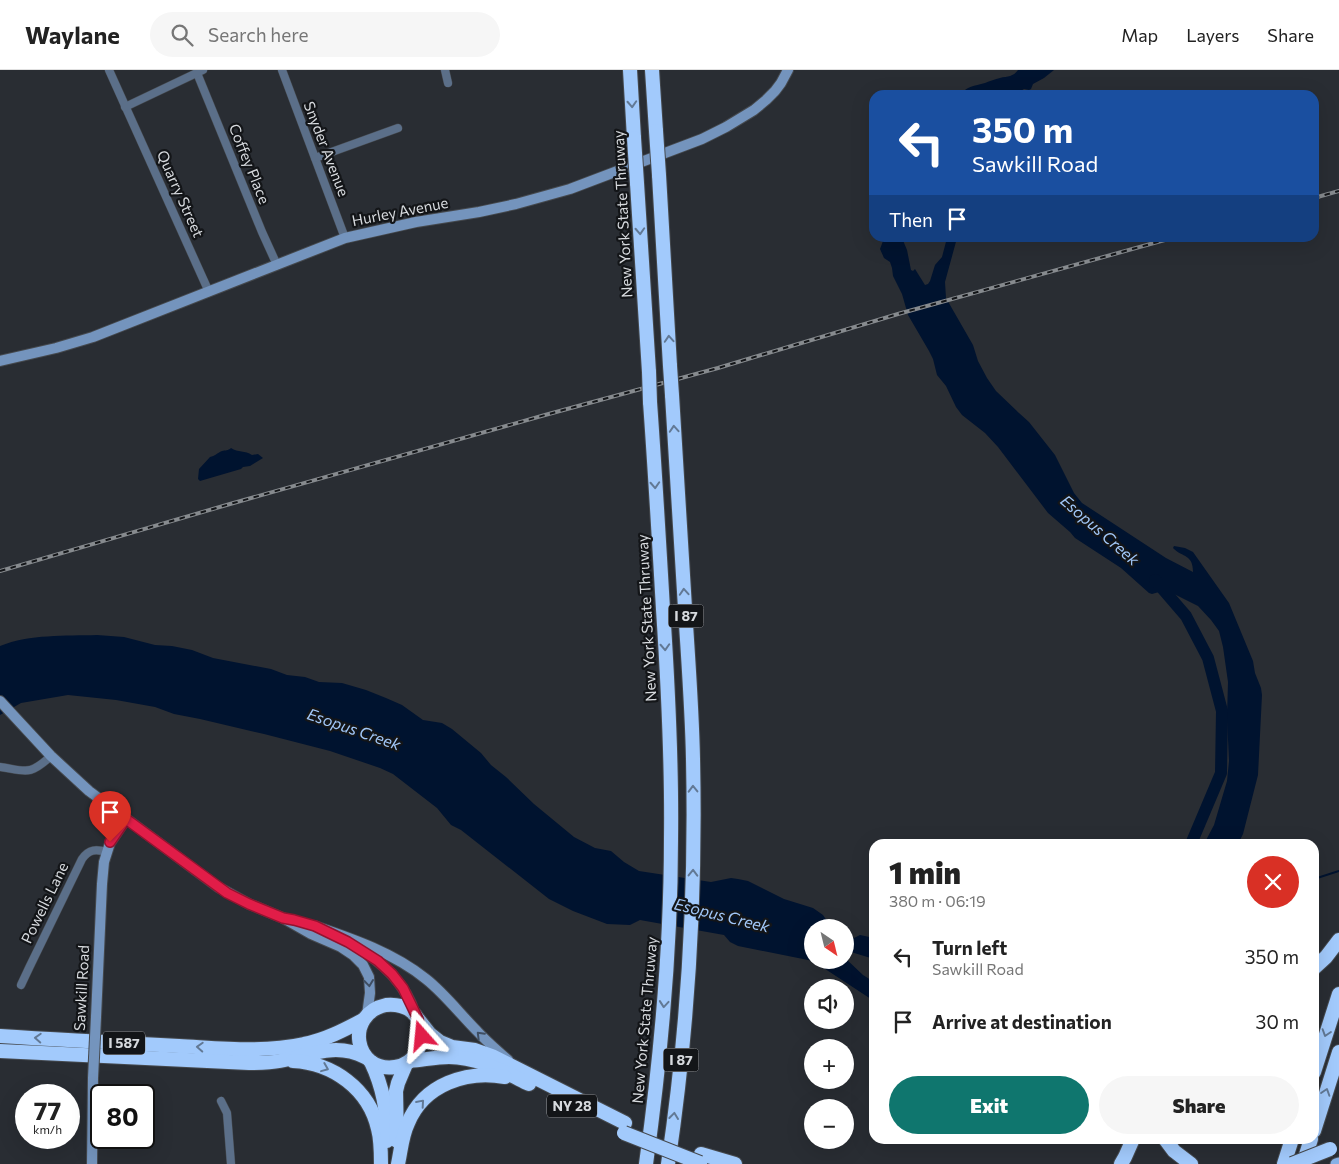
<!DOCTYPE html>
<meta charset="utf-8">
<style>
:root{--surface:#fff;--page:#f6f6f6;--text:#222;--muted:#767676;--line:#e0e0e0;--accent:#0f766e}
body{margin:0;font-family:Commissioner,sans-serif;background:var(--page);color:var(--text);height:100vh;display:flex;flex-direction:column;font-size:19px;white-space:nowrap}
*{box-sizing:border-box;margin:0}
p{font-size:16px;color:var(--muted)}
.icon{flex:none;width:28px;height:28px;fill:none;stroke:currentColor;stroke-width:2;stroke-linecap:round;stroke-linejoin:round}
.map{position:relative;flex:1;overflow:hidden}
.details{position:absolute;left:869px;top:769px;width:450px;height:305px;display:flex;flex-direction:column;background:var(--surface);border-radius:15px;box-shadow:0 5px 20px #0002}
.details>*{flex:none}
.hud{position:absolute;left:869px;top:20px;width:450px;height:152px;border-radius:15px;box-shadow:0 5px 20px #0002;background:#1a4fa0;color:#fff;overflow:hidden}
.needle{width:32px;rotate:145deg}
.buttons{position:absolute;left:804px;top:849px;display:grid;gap:10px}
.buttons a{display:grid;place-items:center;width:50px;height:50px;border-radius:50%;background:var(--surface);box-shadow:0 5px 20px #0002;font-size:25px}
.speed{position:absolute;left:15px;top:1014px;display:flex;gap:10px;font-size:25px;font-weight:700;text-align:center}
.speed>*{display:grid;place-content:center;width:65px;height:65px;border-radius:50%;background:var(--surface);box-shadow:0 5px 20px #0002;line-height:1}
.speed small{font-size:12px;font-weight:400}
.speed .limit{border:2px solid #111;border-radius:8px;background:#fff;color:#111}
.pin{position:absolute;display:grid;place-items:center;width:42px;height:42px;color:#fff;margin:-51px -21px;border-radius:50% 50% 50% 0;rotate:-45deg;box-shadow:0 0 5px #0007}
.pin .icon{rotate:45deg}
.me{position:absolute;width:55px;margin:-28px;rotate:342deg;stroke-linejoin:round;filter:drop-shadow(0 0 4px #0008)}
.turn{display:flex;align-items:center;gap:18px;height:105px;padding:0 20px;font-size:22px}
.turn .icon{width:65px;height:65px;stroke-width:2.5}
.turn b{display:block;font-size:35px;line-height:42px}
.then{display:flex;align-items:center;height:48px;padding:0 20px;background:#0003;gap:10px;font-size:19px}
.round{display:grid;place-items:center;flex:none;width:52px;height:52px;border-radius:26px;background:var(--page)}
.head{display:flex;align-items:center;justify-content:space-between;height:85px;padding:0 20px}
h1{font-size:30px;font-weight:800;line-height:38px}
.action{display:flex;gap:10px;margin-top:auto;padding:10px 20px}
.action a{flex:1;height:58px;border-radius:30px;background:var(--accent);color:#fff;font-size:20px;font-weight:800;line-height:58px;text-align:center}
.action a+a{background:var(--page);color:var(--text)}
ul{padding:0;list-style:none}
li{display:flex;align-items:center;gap:15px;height:65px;padding:0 20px}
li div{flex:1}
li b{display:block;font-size:19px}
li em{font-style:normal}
header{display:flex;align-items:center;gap:30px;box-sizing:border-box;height:70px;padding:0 25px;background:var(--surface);border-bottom:1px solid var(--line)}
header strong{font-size:24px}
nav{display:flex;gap:28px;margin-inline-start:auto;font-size:18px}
.search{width:350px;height:45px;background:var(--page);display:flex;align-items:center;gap:12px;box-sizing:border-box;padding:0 18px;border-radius:28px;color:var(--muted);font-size:19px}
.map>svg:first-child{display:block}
.water{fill:#00132f}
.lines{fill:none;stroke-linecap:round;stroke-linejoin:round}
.stream{stroke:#00132f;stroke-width:2}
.river{stroke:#00132f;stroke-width:12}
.street-casing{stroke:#45494e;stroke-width:9}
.secondary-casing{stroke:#45494e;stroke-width:12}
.primary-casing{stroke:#45494e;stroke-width:13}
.highway-casing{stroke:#45494e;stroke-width:16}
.street{stroke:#5b6f89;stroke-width:8}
.secondary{stroke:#7494bd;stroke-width:10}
.primary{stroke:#87b0e5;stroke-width:11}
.highway{stroke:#a2cafc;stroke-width:14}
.rail-casing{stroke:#868a8e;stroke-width:4}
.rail{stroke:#131518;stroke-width:2;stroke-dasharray:5.5;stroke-linecap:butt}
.secondary-bridge-casing{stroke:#45494e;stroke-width:12;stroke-linecap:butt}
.highway-bridge-casing{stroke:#45494e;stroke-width:16;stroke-linecap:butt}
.secondary-bridge{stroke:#7494bd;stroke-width:10}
.highway-bridge{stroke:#a2cafc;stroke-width:14}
.oneway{stroke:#627995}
.oneway2{stroke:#3f4e62}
.route-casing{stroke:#92132f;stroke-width:12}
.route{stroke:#e11d48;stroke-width:9}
.labels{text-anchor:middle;stroke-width:4.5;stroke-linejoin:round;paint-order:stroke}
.shield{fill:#131518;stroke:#9c9fa3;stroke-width:1}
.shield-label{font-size:14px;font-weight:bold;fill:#d7dade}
.street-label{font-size:15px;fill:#d7dade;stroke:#131518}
.water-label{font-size:16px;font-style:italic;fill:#a1c7f8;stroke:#131518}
</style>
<header>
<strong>Waylane</strong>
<div class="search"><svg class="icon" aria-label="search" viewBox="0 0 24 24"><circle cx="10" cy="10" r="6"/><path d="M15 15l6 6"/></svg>Search here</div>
<nav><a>Map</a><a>Layers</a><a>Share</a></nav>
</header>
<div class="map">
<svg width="1339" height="1094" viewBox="0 0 1339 1094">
<rect width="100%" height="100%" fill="#292d33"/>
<g class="water">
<path d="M 1018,0 L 1054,0 L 1044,8 L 1033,14 L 1031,19 L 1029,20 L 1024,19 L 1014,25 L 960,25 C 967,16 974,16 985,13 C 990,11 995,9 1000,8 C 1008,6 1013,7 1018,0 Z"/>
<path d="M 883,168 L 902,168 L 907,180 L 911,200 L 913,201 L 915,199 L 925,215 L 928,214 L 930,211 L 935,195 L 942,187 L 947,168 L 957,168 L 945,212 L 946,228 L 973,275 L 978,291 L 987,308 L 996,321 L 1019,343 L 1029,352 L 1055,385 L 1074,423 L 1082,433 L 1166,488 L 1193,502 C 1193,484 1183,488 1173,478 L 1174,476 L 1185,478 L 1193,482 L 1229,533 L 1253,591 L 1255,603 L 1261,618 L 1262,625 L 1258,705 L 1243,764 L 1238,774 L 1204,774 L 1214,755 L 1227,711 L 1229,691 L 1227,647 L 1228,612 L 1223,577 L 1219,561 L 1211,550 L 1198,536 L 1174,524 L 1159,522 L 1152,524 L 1149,523 L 1121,498 L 1075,468 L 1070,462 L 1048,443 L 998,377 L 985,363 L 962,345 L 956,337 L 946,316 L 937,305 L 933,289 L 929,281 L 908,245 L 902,224 L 893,206 L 892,198 L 890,192 L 884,188 L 880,179 L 883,171 Z"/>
<path d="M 231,378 C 238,383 245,380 252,385 L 258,384 L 263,388 L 250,396 L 243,397 L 241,399 L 200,411 L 198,409 L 199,399 L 210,387 C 215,386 217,383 222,381 C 225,380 228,381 231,378 Z"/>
<path d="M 97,565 L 124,567 L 155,575 L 172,576 L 192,580 L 213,588 L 271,599 L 287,605 L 305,607 L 319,612 L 342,613 L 366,620 L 386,628 L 402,635 L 423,650 L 442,653 L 452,659 L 481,683 L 491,695 L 506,707 L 534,734 L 574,767 L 595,778 L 611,781 L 624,792 L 639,801 L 711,812 L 731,808 L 738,809 L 748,811 L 784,829 L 813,838 L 823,845 L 827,851 L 835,857 L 812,858 L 812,890 L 845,890 L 845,888 L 863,905 L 874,912 L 874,931 L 813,891 L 738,876 L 730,872 L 724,865 L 640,850 L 630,855 L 607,854 L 573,841 L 549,829 L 461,760 L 451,755 L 437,738 L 393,704 L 380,698 L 330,681 L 264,664 L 200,649 L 174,644 L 155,637 L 116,630 L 68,625 L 21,633 L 0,645 L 0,576 C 30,564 65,566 97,565 Z"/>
<polygon points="845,865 854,868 860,865 874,868 874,889 851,882 845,882"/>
</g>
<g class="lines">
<polyline class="stream" points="1314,809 1339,801"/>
<polyline class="river" points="1155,510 1186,546 1208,588 1222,641 1221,703 1191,774"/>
<g class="street-casing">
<g id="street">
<polyline points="109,0 209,222"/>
<polyline points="282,0 345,168"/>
<polyline points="445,0 448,13"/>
<polyline points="197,3 262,162 277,195"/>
<polyline points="125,37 203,0"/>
<polyline points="315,88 398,58"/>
<path d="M 0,697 C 27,701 29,706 51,686"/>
<path d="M 21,915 L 29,898 L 82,789 C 89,779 96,779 107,782"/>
<polyline points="221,1031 227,1043 231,1094"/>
</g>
</g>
<g class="secondary-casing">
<g id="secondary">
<polyline points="0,291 56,278 93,267 345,168 416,152 479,142 516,134 570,119 665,83 702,69 726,57 754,40 766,30 775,21 781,13 788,0"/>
<polyline points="0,631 51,686 89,721 218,817 249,834 283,848 311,864 341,877 353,885 363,895 369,907 370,923 367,945"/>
<path d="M 315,856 C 353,869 394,883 426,909 C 445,924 460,944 477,961 C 487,972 498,981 508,990"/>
<path d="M 353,875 C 382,891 405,912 415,944"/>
<polyline points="96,947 102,814 104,792 110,773 126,749"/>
<polyline points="92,1094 93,1008"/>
</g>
</g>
<g class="primary-casing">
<polyline id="primary" points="1336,1094 1339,1093"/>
</g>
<g class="highway-casing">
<g id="highway">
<polyline points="630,0 634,68"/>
<polyline points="652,0 656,61"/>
<polyline points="659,105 670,296"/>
<polyline points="637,113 649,302"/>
<polyline points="1314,898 1326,887 1339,870"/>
<path d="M 386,935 C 395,934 408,936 414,944 C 417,946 418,951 419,954 C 425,973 416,994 395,997 C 354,1003 344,944 386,935 Z"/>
<polyline points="418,949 430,964 440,972 452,977 475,980 492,986 625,1053"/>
<path d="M 0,966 C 60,970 119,973 179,976 C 219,978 263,983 304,974 C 325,970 344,960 363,950"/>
<path d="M 0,981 L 249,993 C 259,993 270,993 280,991 C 310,985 336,972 365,987"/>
<path d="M 293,991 C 333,993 369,1019 378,1059 C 381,1070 381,1082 381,1094"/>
<path d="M 410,991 C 423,990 436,987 449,987 C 478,987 504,1002 529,1014"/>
<path d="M 371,992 C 383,1017 388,1042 387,1071"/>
<polyline points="1314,1002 1339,924"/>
<polyline points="1314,1061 1339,982"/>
<polyline points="1165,1069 1174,1081 1191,1094"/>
<polyline points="397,1071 396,1021 398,1013 406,994"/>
<polyline points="701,1084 735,1094"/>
<path d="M 398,1094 C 401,1080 402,1065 408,1053 C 424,1014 467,1000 505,1007"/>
<path d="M 646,1094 C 661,986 671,878 671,769 C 672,692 668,615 663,539 C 659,470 655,401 650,332"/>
<path d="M 668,1094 C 688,960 696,824 693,689 C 692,638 688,588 685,538 C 681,467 677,396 672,325"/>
<polyline points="1121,1094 1125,1087 1133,1069"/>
<polyline points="1284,1094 1292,1069"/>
<polyline points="1303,1094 1311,1069"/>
</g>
</g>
<use href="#street" class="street"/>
<use href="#secondary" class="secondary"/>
<use href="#primary" class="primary"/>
<use href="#highway" class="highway"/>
<g class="rail-casing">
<g id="rail">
<polyline points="1314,128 1339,121"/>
<polyline points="0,501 230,434 545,345 718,298 898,244 1172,168"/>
</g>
</g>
<use href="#rail" class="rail"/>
<g class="secondary-bridge-casing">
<polyline id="secondary-bridge" points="93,1008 96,947"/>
</g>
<g class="highway-bridge-casing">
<g id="highway-bridge">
<polyline points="656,61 659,105"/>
<polyline points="634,68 637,113"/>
<polyline points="670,296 672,325"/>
<polyline points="649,302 650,332"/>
<polyline points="624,1063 700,1093"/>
<polyline points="1292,1094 1330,1079"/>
</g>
</g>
<use href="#secondary-bridge" class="secondary-bridge"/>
<use href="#highway-bridge" class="highway-bridge"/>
</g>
<defs><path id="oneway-chevron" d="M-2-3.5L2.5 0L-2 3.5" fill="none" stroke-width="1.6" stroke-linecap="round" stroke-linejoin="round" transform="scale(1.25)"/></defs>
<g class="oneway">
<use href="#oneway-chevron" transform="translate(632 34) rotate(87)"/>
<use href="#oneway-chevron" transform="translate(640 161) rotate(87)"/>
<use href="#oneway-chevron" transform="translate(669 269) rotate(-94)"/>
<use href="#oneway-chevron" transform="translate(674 359) rotate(-94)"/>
<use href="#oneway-chevron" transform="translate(655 415) rotate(87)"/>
<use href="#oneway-chevron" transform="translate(684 522) rotate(-94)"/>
<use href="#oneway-chevron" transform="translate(665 577) rotate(87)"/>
<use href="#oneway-chevron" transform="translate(693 719) rotate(-91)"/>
<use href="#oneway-chevron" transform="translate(693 803) rotate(-89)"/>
<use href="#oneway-chevron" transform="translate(664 934) rotate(95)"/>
<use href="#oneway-chevron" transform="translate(1326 963) rotate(108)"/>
<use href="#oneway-chevron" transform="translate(38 968) rotate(-177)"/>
<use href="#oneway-chevron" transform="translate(200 977) rotate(-177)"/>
<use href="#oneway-chevron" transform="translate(325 998) rotate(22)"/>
<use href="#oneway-chevron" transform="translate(1326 1022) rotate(-72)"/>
<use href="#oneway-chevron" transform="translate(421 1033) rotate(-49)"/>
<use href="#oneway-chevron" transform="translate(674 1046) rotate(-83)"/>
</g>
<g class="oneway2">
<use href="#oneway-chevron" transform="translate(369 913) rotate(83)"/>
<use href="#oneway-chevron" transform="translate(480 965) rotate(-135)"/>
</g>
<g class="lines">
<g class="route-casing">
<polyline id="route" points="110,772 126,749 227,823 249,834 283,848 294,850 315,856 348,872 378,891 392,904 403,918 418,949 422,966"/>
</g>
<use href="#route" class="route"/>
</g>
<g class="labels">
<g class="shield">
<rect x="668.5" y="534.5" width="35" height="23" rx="4"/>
<rect x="103" y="961.5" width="42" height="23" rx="4"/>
<rect x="663.5" y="978.5" width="35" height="23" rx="4"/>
<rect x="547" y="1024.5" width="50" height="23" rx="4"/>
</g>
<g class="shield-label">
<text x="686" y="551">I 87</text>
<text x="124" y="978">I 587</text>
<text x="681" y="995">I 87</text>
<text x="572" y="1041">NY 28</text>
</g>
<g class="street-label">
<text transform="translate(326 79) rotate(69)" y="5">Snyder Avenue</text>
<text transform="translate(249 94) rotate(68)" y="5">Coffey Place</text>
<text transform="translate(180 124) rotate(66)" y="5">Quarry Street</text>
<text transform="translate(400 142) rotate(-11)" y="5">Hurley Avenue</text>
<text transform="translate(623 144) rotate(-93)" y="5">New York State Thruway</text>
<text transform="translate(647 548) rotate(-93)" y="5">New York State Thruway</text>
<text transform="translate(45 833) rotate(-64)" y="5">Powells Lane</text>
<text transform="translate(82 918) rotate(-87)" y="5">Sawkill Road</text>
<text transform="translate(645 950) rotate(-85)" y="5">New York State Thruway</text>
</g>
<g class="water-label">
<text transform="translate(1100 460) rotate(41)" y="6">Esopus Creek</text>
<text transform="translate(354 659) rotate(19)" y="6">Esopus Creek</text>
<text transform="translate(722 845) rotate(14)" y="6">Esopus Creek</text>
</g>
</g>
</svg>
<div class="buttons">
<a><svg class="needle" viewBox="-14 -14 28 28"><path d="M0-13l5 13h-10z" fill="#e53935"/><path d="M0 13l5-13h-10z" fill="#767676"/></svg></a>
<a><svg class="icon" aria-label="sound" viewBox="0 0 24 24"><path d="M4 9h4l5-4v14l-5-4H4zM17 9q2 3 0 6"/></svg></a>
<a>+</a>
<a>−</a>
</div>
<div class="speed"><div>77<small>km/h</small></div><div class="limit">80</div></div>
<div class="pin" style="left:110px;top:772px;background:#d93025"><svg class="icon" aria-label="arrive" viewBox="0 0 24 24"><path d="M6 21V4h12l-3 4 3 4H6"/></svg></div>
<svg class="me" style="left:422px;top:966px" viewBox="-20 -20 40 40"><path d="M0-17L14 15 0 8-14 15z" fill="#e11d48" stroke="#fff" stroke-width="4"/></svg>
<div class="hud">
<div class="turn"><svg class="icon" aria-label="left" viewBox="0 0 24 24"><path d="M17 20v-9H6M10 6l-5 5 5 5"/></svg><div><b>350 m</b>Sawkill Road</div></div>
<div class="then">Then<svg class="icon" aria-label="arrive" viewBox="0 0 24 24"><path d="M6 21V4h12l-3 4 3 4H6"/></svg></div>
</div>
<section class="details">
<div class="head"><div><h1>1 min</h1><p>380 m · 06:19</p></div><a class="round" style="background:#d93025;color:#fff"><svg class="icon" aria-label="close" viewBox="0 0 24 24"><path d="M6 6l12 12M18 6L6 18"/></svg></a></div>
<ul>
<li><svg class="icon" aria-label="left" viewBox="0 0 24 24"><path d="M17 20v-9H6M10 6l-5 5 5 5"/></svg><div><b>Turn left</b><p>Sawkill Road</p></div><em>350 m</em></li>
<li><svg class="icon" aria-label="arrive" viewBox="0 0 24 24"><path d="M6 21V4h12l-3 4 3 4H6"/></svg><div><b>Arrive at destination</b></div><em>30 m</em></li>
</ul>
<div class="action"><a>Exit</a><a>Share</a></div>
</section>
</div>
